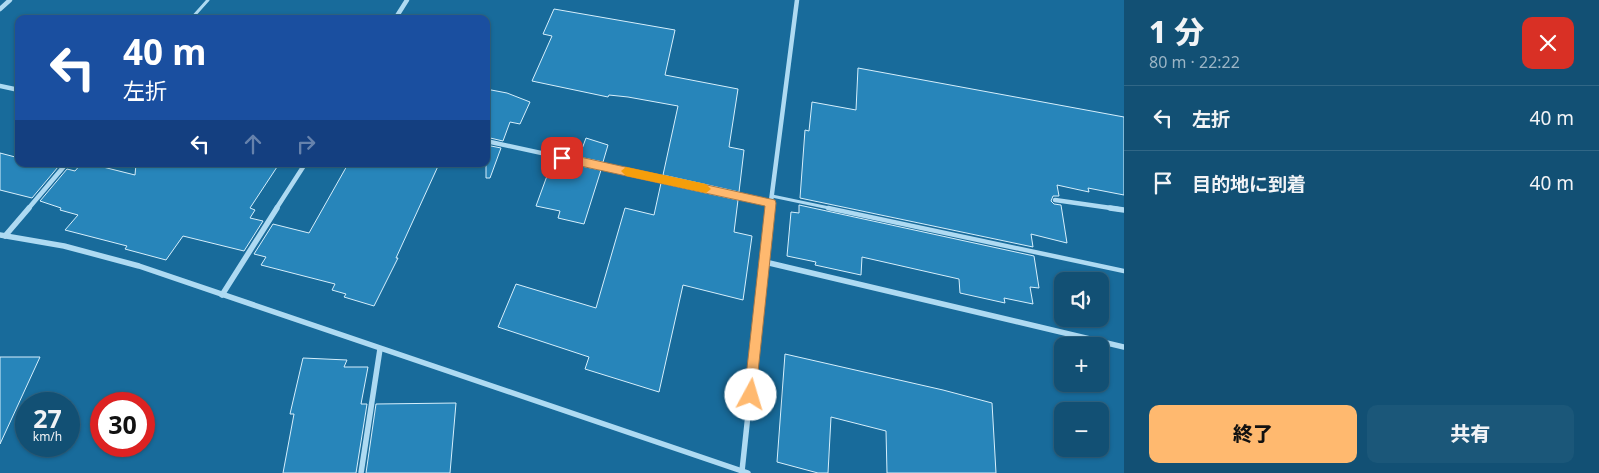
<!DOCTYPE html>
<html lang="ja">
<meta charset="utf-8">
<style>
:root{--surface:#125074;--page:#1b5779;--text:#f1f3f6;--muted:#9cb5c5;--line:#316786;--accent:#ffb96f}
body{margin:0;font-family:"Noto Sans","Noto Sans JP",sans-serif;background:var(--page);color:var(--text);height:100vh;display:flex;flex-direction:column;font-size:19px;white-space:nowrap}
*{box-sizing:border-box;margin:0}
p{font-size:16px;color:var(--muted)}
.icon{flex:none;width:28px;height:28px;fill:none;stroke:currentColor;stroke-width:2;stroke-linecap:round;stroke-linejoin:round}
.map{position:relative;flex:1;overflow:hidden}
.sheet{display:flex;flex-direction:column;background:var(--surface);width:475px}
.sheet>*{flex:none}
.banner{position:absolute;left:15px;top:15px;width:475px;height:152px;border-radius:10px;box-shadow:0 1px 4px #0004,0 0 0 1px var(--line);background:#1a4fa0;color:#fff;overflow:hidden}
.tools{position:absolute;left:1054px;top:272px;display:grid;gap:10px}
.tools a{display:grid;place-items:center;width:55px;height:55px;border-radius:10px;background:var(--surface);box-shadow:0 1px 4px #0004,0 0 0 1px var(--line);font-size:25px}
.speed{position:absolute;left:15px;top:392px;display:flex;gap:10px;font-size:25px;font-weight:700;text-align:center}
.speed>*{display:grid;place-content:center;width:65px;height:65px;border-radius:50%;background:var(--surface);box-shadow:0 1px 4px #0004,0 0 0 1px var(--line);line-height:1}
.speed small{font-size:12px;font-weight:400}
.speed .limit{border:8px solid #d22;background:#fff;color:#111}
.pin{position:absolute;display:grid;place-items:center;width:42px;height:42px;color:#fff;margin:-21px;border-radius:10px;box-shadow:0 2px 8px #0006}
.me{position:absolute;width:55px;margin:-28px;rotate:6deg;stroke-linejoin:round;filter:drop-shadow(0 0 4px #0008)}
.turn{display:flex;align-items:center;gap:18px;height:105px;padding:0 25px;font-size:22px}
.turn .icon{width:65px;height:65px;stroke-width:2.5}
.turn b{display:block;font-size:35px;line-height:42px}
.lanes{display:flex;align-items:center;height:48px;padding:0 25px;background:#0003;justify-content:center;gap:25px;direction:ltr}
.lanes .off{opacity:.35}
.round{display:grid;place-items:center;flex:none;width:52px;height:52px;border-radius:10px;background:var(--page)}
.head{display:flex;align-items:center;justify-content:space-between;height:85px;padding:0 25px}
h1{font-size:30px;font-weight:800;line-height:38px}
.button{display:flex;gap:10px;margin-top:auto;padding:10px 25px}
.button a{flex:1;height:58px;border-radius:10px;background:var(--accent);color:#111;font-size:20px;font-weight:800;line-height:58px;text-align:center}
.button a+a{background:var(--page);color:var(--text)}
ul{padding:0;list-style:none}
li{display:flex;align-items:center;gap:15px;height:65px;padding:0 25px;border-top:1px solid var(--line)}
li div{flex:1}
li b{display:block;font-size:19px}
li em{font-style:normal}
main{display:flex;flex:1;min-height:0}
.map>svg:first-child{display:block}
.building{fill:#2785ba;stroke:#d6effc}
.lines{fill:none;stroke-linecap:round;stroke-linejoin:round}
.lane-far1{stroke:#aedaf2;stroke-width:3}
.lane{stroke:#aedaf2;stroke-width:4.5}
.street-far1{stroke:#aedaf2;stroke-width:4.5}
.street{stroke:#aedaf2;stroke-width:5.5}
.route{fill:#ffb96f;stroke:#a67848}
.slow{fill:#f59e0b}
</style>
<main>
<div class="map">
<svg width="1124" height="473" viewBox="0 0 1124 473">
<rect width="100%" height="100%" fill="#186b9b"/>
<g class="building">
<polygon points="554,9 675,30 665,75 738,89 729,147 744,150 739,192 663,175 678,106 628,97 609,95 608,97 532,81 552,36 543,34"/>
<polygon points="858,68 1124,117 1124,195 1088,188 1089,192 1057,185 1059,196 1053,196 1051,201 1054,204 1061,205 1067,243 1031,234 1033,247 800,198 805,130 809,131 812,102 856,110"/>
<polygon points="486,89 507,93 530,102 520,124 510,122 503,141 486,137"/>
<polygon points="586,138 608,145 603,162 579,157"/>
<polygon points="486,145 501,148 490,178 486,178"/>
<polygon points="0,153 19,158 19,164 44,164 58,167 32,198 0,190"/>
<polygon points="81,164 91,164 135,175 136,164 279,164 250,208 255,210 250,218 263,221 244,251 183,236 166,260 125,249 127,246 65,230 78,215 60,210 61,208 40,201 67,169 75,171"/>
<polygon points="348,164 439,164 396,258 398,258 374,306 344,297 346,294 332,290 335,284 261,265 266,257 254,254 273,224 309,233"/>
<polygon points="551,165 574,170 576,165 601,170 584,224 558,218 560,211 536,206"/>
<polygon points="661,183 738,200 734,232 752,236 743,300 683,285 659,392 585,369 589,357 498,327 516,284 596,308 625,208 654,215"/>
<polygon points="799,205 1034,256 1039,288 1030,287 1033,304 1004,298 1005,303 960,293 959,279 862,257 861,275 815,265 816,262 787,256 791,212 799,213"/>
<polygon points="785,354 943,390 992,403 996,473 887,473 886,431 831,417 828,473 818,473 777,462"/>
<polygon points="0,357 40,357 0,444"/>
<polygon points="303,358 347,360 344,367 368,367 361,404 367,404 356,473 283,473 294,414 290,414"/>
<polygon points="456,403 450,473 366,473 376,404"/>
</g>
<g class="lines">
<g class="lane-far1">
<polyline points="191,19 208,0"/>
<polyline points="772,196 834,209"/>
</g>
<polyline class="lane" points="828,208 1124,271"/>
<g class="street-far1">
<polyline points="0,9 10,0"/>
<polyline points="395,19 407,0"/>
<polyline points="0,86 19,90"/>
<polyline points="486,141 771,203"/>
<polyline points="1055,200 1118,209"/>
<polyline points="28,209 66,164"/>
<polyline points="276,209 305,164"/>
<polyline points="770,209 797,0"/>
</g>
<g class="street">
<polyline points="1110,208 1124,210"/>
<polyline points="0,235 64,246 139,266 748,473"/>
<polyline points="5,236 29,208"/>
<polyline points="765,262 1124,347"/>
<polyline points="222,295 277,208"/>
<polyline points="742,471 770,208"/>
<polyline points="361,473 380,349"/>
</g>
</g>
<polygon class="route" points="562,153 775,200 776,203 755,400 751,402 746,400 744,395 765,206 562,162 557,158"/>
<polygon class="slow" points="626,167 706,184 711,189 706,193 626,176 621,171"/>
</svg>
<div class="tools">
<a><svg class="icon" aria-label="sound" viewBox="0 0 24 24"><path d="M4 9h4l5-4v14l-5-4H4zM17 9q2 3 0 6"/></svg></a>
<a>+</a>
<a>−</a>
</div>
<div class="speed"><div>27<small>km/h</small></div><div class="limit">30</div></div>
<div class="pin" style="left:562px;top:158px;background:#d93025"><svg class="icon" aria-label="arrive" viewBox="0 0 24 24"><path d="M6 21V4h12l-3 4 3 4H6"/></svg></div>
<svg class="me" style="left:751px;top:395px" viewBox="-20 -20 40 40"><circle r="19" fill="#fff"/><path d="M0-13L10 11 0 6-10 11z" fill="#ffb96f"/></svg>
<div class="banner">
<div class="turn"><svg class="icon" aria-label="left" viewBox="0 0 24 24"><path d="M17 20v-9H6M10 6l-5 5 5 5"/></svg><div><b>40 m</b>左折</div></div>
<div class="lanes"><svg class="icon" aria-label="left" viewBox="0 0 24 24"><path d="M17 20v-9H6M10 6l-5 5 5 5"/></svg><svg class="icon off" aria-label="ahead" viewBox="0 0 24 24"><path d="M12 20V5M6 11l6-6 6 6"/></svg><svg class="icon off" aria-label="right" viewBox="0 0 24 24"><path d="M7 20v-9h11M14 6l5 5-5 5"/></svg></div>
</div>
</div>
<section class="sheet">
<div class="head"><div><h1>1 分</h1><p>80 m · 22:22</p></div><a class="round" style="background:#d93025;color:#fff"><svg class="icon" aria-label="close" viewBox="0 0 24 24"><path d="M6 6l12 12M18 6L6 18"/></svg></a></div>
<ul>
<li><svg class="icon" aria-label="left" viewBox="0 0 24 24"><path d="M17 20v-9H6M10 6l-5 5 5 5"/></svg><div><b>左折</b></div><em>40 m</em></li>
<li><svg class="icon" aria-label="arrive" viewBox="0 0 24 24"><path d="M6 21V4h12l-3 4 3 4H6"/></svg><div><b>目的地に到着</b></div><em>40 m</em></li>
</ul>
<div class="button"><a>終了</a><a>共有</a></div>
</section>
</main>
